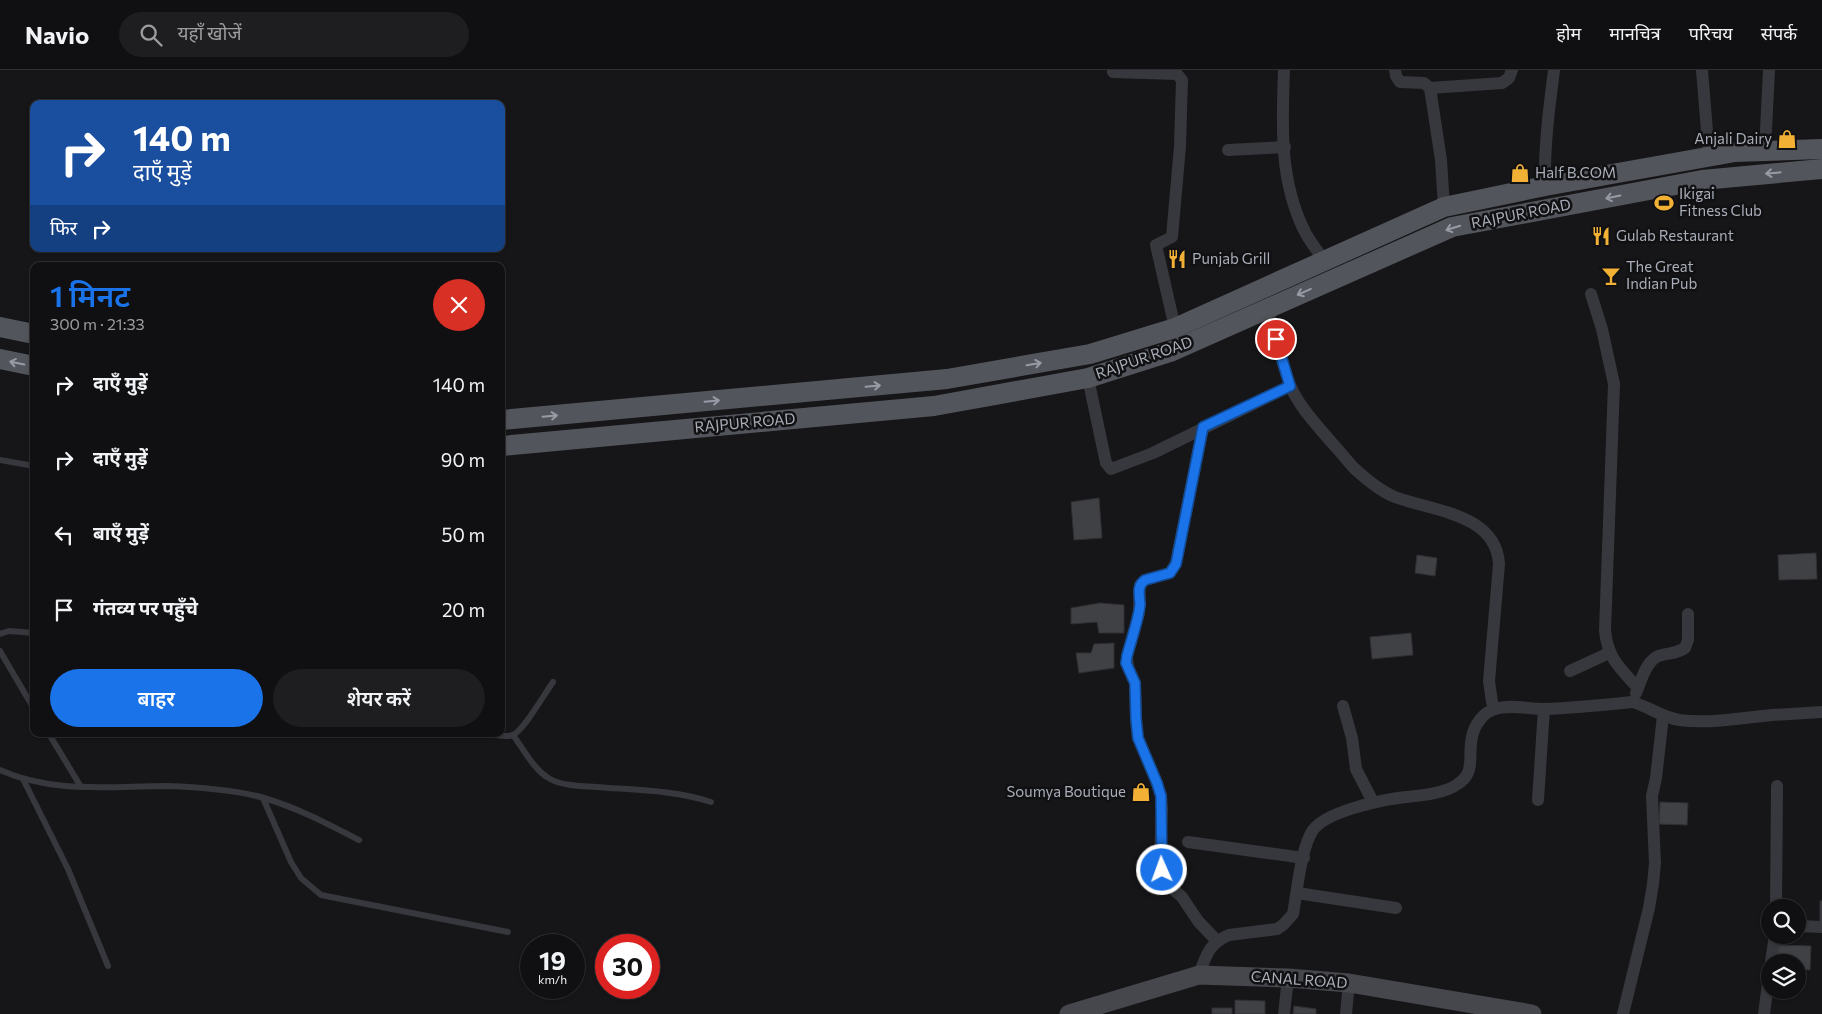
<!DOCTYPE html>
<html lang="hi">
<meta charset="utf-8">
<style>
:root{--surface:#101012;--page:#1e1e20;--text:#f1f3f6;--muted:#9c9d9f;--line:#303032;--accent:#1a73e8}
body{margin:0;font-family:Commissioner,"Noto Sans Devanagari",sans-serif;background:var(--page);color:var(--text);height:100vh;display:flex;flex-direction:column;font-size:19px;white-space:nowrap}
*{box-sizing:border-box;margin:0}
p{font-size:16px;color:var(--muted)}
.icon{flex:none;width:28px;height:28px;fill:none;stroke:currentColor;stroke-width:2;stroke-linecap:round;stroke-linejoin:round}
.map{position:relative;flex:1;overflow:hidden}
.side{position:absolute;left:30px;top:192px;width:475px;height:475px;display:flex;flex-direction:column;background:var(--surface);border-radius:10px;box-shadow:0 1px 4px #0004,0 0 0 1px var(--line)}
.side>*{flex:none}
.guide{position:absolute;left:30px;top:30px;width:475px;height:152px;border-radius:10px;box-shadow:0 1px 4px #0004,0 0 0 1px var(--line);background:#1a4fa0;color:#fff;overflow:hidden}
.buttons{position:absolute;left:1761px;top:829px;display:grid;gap:10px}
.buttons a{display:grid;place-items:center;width:45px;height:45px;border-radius:50%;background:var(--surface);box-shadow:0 1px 4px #0004,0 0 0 1px var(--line);font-size:25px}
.speed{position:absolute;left:520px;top:864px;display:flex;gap:10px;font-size:25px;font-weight:700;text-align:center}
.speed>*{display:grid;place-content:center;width:65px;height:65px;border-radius:50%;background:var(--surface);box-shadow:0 1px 4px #0004,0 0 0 1px var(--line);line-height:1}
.speed small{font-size:12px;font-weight:400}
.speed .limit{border:8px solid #d22;background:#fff;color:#111}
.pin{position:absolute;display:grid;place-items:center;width:42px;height:42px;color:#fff;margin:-21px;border:2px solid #fff;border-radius:50%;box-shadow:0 1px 5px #0007}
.me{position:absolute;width:55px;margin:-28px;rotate:358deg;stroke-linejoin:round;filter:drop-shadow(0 0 4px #0008)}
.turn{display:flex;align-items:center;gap:18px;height:105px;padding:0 20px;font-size:22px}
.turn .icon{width:65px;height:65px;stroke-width:2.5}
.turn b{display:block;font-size:35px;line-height:42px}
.then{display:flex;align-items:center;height:48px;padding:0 20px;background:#0003;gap:10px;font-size:19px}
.round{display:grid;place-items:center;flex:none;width:52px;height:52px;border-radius:26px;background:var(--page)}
.headline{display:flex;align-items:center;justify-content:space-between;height:85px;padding:0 20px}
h1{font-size:30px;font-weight:600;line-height:38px;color:var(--accent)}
.button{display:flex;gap:10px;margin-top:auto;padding:10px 20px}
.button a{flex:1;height:58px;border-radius:30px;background:var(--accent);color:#fff;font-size:20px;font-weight:600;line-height:58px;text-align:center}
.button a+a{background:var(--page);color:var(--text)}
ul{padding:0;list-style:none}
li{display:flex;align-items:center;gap:15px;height:75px;padding:0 20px}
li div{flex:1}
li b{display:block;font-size:19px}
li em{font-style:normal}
header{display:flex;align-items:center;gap:30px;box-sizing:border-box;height:70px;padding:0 25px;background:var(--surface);border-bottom:1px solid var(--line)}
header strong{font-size:24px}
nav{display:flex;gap:28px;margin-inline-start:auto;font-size:18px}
.search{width:350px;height:45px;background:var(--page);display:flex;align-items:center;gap:12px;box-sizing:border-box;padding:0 18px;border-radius:28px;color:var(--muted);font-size:19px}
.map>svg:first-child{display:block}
.building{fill:#404145;stroke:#303034}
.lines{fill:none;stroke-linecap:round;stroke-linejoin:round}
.lane{stroke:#37383d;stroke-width:6}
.street{stroke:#37383d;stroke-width:12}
.secondary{stroke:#45474d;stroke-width:19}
.primary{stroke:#53555c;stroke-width:20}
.oneway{stroke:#979ba6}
.route-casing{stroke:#114b97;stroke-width:12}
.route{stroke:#1a73e8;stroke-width:9}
.labels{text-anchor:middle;stroke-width:5;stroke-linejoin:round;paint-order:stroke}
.poi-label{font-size:15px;fill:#a8adb8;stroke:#111113;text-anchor:start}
.street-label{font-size:15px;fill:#a8adb8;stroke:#111113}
</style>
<header>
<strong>Navio</strong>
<div class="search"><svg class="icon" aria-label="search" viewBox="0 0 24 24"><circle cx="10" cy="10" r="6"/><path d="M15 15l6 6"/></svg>यहाँ खोजें</div>
<nav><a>होम</a><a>मानचित्र</a><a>परिचय</a><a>संपर्क</a></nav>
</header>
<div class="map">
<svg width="1822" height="944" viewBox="0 0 1822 944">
<rect width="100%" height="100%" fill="#161618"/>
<g class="building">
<polygon points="1099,428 1102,468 1074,470 1071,432"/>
<polygon points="1816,483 1817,509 1779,510 1778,485"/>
<polygon points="1417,485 1437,488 1435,506 1415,503"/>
<polygon points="1100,533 1124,535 1124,563 1099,563 1097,552 1071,554 1071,538"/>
<polygon points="1411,563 1413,585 1372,589 1370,567"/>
<polygon points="1114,573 1114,598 1079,603 1076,583 1091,583 1094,574"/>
<polygon points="1660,732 1688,733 1687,755 1659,754"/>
<rect x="1820" y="831" width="2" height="24"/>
<polygon points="1777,875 1811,876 1810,900 1798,899 1798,892 1776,892"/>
<polygon points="1235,930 1265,931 1265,944 1235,944"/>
<polygon points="1294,936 1316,939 1316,944 1293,944"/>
<rect x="1212" y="938" width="20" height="6"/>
</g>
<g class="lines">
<g class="lane">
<polyline points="0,390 34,396"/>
<polyline points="0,564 9,561 34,563"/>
<polyline points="0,581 34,639"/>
<polyline points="49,664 81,717"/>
<path d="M 493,664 C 499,666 506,667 513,665 C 524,660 545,623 553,612"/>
<path d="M 513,665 C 524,680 534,700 550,709 C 563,716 582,716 596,717 C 634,720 675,720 711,732"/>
<path d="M 0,700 C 53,724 110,716 166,716 C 195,717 236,720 264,728 C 298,738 328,754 359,770"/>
<polyline points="23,709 68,799 108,896"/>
<polyline points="263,728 291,792 301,808 321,825 508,862"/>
</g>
<g class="street">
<path d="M 1284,0 C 1282,55 1279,111 1305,162 C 1310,172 1318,181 1324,191"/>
<polyline points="1395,0 1396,6 1400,12 1424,13 1430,18 1441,90 1444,137"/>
<polyline points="1702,0 1709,86"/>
<polyline points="1113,2 1177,4 1182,10 1180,76 1172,167 1156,175 1175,258"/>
<polyline points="1430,18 1502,13 1509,8 1512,0"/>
<polyline points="1228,80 1285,77"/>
<polyline points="1765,80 1769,0"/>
<path d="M 1545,116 C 1544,77 1549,39 1554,0"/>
<path d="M 1591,224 L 1602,259 L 1614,314 L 1605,561 C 1608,589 1620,598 1638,618"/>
<path d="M 1267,238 C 1275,263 1281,290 1290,315 C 1299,337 1317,355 1332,373 C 1340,381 1347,391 1355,399 C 1367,410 1380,421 1395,427 C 1431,441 1496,443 1499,494 L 1489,611 L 1492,632 L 1495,639"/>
<polyline points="1088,308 1106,393 1111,399 1153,383 1290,316"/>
<polyline points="1203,357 1176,493 1170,503 1145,510 1140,515 1139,543 1127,586 1128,597 1135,613 1136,649 1138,668 1157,713 1161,726 1162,739 1160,787 1164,808 1167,814 1182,827 1198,851 1217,871"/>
<polyline points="1570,601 1609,583"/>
<path d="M 1636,623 C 1641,611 1647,587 1662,585 C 1670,583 1678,583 1685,578 L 1688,570 L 1688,544"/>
<polyline points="1343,636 1352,668 1356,699 1373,732"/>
<polyline points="1538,730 1544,639"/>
<polyline points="1188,772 1304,788"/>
<polyline points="1297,823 1396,838"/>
<polyline points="1776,838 1777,716"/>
<polyline points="1798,856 1822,857"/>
<polyline points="1771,892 1775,865"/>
<path d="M 1199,905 C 1206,886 1208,874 1229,865 L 1277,859 L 1283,855 L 1293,844 C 1297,822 1301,777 1313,760 C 1326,742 1377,731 1398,728 C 1415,726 1437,725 1453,717 C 1478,704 1467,688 1472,667 C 1474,656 1483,642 1495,639 C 1510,634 1529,639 1544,639 C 1573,638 1603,635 1632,632 C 1648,636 1661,647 1679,650 C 1710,654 1740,648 1772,645 C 1788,644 1805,643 1822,642"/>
<polyline points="1284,944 1288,908"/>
<polyline points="1346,944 1349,913"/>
<polyline points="1623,944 1649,838 1653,814 1655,793 1652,726 1656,708 1663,646"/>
<polyline points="1764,944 1770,899"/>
</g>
<polyline class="secondary" points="1069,944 1199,905 1288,908 1349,913 1532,944"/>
<g class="primary">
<polyline points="0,257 34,264"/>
<polyline points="0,289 34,296"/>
<polyline points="501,350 947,309 1090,284 1175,258 1444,137 1545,116 1735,82 1822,79"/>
<polyline points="501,376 934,336 1088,308 1170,282 1452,157 1702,110 1822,99"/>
</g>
</g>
<defs><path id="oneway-shaft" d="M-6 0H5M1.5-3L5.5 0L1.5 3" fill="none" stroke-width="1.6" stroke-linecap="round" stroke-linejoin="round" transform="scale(1.25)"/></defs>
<g class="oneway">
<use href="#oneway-shaft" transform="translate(1773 103) rotate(175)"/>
<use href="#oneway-shaft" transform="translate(1613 127) rotate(169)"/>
<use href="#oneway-shaft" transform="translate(1453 158) rotate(163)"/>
<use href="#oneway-shaft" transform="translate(1304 222) rotate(156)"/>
<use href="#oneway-shaft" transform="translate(17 293) rotate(-168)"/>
<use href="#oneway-shaft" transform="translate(1034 294) rotate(-10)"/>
<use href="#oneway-shaft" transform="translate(873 316) rotate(-5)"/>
<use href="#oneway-shaft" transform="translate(712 331) rotate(-5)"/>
<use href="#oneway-shaft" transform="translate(550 346) rotate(-5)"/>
</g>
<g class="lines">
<g class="route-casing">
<path id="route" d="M 1162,800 L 1161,726 L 1157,713 L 1138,668 L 1136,649 L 1135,613 L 1126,593 L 1127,586 C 1131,570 1138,552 1140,535 C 1140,526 1136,516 1145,510 L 1170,503 L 1176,494 L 1203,357 L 1290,316 L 1276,269"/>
</g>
<use href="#route" class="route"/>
</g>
<defs>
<g id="shop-bare" transform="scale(1.5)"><path d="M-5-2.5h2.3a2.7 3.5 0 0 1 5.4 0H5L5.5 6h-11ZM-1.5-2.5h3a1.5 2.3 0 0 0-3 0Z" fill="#f2b134" stroke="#111113" stroke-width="2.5" paint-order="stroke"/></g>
<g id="stadium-bare" transform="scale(1.5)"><path d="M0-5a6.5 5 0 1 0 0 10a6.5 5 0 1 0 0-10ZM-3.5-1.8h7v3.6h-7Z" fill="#f2b134" stroke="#111113" stroke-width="2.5" paint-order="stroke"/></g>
<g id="restaurant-bare" transform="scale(1.5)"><path d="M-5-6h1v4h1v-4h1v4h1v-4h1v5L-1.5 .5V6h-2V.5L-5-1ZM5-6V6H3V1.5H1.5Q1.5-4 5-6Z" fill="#f2b134" stroke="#111113" stroke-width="2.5" paint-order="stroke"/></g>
<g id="bar-bare" transform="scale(1.5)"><path d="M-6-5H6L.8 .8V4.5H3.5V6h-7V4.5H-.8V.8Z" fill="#f2b134" stroke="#111113" stroke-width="2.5" paint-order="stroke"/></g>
</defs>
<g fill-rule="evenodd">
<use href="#shop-bare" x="1787" y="69"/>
<use href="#shop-bare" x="1520" y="103"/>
<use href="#stadium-bare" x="1664" y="133"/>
<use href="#restaurant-bare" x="1601" y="166"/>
<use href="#restaurant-bare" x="1177" y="189"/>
<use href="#bar-bare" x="1611" y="206"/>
<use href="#shop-bare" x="1141" y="722"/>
</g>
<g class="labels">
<g class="poi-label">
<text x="1772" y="74" text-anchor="end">Anjali Dairy</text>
<text x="1535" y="108">Half B.COM</text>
<text x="1679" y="129">Ikigai<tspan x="1679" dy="17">Fitness Club</tspan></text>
<text x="1616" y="171">Gulab Restaurant</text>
<text x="1192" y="194">Punjab Grill</text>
<text x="1626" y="202">The Great<tspan x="1626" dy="17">Indian Pub</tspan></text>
<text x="1126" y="727" text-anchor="end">Soumya Boutique</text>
</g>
<g class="street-label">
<text transform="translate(1521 144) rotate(-11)" y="5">RAJPUR ROAD</text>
<text transform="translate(1144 288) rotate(-19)" y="5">RAJPUR ROAD</text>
<text transform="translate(745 353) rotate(-5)" y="5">RAJPUR ROAD</text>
<text transform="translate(1299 910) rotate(4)" y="5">CANAL ROAD</text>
</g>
</g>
</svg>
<div class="buttons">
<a><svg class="icon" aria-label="search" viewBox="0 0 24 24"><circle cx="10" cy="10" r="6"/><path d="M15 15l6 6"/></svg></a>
<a><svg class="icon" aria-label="layers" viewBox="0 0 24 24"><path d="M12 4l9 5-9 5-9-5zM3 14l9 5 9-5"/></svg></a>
</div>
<div class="speed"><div>19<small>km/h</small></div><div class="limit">30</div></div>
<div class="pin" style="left:1276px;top:269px;background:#d93025"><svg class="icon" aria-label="arrive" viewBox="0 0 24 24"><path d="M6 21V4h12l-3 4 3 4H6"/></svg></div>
<svg class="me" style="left:1162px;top:800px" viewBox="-20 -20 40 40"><circle r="17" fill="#1a73e8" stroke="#fff" stroke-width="3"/><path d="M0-11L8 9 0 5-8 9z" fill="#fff"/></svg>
<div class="guide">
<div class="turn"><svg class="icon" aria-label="right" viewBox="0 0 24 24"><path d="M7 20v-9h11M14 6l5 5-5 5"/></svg><div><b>140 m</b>दाएँ मुड़ें</div></div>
<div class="then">फिर<svg class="icon" aria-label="right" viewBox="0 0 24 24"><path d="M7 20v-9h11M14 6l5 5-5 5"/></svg></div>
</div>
<section class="side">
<div class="headline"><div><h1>1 मिनट</h1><p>300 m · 21:33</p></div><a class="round" style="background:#d93025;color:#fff"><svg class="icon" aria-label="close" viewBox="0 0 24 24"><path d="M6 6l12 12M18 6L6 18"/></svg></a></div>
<ul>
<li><svg class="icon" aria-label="right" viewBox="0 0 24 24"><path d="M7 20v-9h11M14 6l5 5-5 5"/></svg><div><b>दाएँ मुड़ें</b></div><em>140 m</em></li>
<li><svg class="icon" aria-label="right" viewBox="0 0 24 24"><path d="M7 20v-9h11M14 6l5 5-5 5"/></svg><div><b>दाएँ मुड़ें</b></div><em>90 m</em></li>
<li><svg class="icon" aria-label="left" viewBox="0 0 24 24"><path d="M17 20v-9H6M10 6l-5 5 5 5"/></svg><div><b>बाएँ मुड़ें</b></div><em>50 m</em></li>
<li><svg class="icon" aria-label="arrive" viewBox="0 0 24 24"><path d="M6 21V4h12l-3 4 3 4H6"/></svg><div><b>गंतव्य पर पहुँचे</b></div><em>20 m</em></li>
</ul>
<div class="button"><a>बाहर</a><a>शेयर करें</a></div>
</section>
</div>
